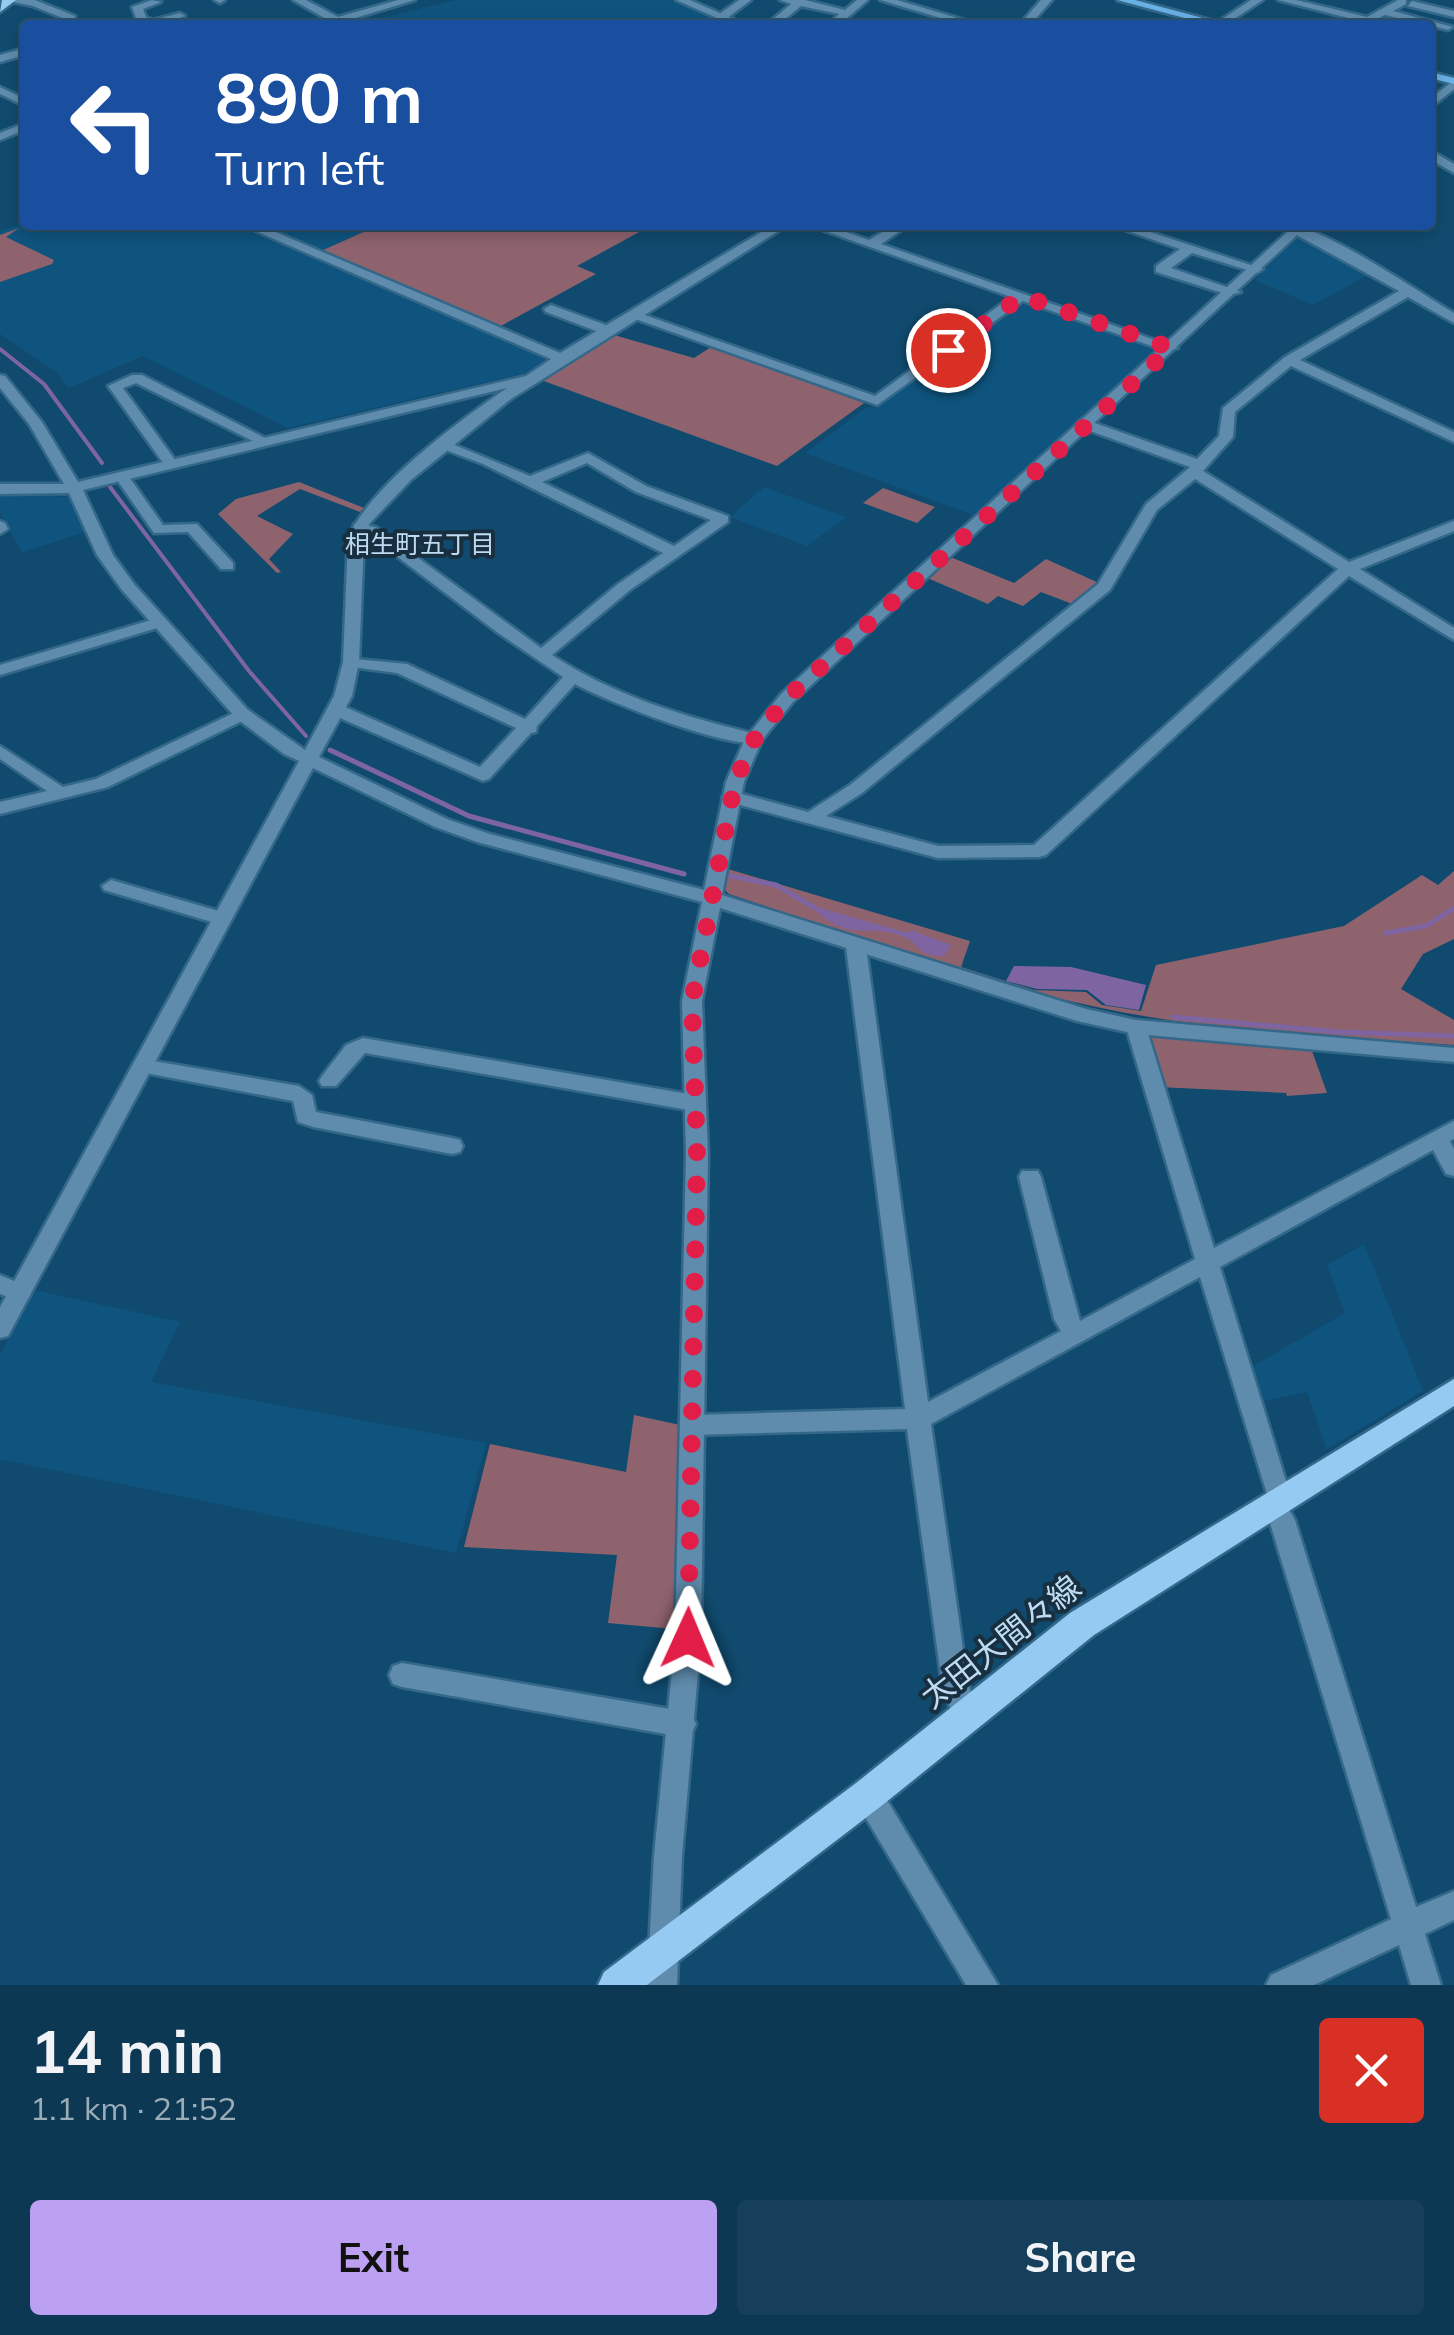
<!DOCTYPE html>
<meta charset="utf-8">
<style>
:root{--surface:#0c3853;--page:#153f5a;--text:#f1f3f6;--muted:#9aacb8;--line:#2c526a;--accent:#bca0f2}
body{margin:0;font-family:Mulish,"Noto Sans JP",sans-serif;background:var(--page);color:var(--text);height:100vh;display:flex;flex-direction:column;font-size:38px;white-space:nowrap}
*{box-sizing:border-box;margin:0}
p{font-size:32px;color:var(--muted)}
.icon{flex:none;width:55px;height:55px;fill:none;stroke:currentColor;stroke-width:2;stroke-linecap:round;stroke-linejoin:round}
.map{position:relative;height:1985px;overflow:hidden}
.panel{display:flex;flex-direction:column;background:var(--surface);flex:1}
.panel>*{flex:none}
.top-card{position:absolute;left:20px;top:20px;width:1415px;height:210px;border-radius:10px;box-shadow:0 5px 15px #0003,0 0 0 2px var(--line);background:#1a4fa0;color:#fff;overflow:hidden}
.pin{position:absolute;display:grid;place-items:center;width:85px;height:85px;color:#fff;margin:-42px;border:5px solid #fff;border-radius:50%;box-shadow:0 2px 10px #0007}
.me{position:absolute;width:110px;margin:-55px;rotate:1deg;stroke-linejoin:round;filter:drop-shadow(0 0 8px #0008)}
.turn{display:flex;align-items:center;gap:35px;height:210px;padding:0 30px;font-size:45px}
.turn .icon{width:130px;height:130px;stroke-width:2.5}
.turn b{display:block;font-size:70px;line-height:85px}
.round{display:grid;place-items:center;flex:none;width:105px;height:105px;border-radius:10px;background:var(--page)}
.head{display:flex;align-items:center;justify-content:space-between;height:170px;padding:0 30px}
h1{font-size:60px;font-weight:700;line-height:75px}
.button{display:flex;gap:20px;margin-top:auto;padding:20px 30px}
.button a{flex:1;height:115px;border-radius:10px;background:var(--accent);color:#111;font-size:40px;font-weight:700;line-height:115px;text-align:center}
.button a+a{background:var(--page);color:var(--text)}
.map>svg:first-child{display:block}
.built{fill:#0e547e}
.green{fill:#8e636e}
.water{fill:#7e65a1}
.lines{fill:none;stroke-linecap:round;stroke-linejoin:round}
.stream-far1{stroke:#7e65a1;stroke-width:4}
.stream{stroke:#7e65a1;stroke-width:5}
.minor-casing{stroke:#336889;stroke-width:5}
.tertiary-casing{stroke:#336889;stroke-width:5}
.secondary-casing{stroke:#336889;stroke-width:5}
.primary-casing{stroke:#336889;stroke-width:5}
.minor{fill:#5f8bac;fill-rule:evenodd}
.tertiary{fill:#5f8bac;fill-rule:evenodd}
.secondary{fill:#69b0e4;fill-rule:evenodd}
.primary{fill:#95caf2;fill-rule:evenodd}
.route{stroke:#e11d48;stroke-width:18;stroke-dasharray:0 32.4}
.labels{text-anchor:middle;stroke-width:8;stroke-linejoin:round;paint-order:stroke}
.far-neighbourhood-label{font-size:25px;fill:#bfdbf1;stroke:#182f40}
.near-street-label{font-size:32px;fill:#bfdbf1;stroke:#182f40}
</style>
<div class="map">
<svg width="1454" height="1985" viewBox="0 0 1454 1985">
<rect width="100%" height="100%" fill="#104b6f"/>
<g class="built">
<polygon points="456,0 670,0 712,17 690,25 354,25"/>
<polygon points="25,223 235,225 544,358 544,362 525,373 288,428 143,356 69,388 56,372 0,334 0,231"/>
<polygon points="263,225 379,225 321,251"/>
<polygon points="1300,235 1371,273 1313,305 1255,280"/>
<polygon points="1020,300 1160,349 973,515 805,453 867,407 875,408"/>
<polygon points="764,487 846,517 807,546 730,517"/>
<polygon points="0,494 71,497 86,532 22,552 0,512"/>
<polygon points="1364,1244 1423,1391 1327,1449 1307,1392 1258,1402 1248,1369 1345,1313 1327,1265"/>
<polygon points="34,1290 180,1322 151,1382 486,1443 456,1553 0,1459 0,1355"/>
</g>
<g class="green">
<polygon points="379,225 623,225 641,231 577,266 596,274 499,327 321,251"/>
<polygon points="19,228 6,237 54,260 52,264 0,282 0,235"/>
<polygon points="614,335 694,358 711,347 864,403 777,466 541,380"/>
<polygon points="299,482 364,508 360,512 300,489 257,516 293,534 269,559 281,572 277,573 218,514 236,499"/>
<polygon points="883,488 935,507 917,523 863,503"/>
<polygon points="948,556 1014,583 1046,559 1101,584 1075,605 1041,592 1023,606 998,596 988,604 925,577"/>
<path d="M 728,869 L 970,941 L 961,967 L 1034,990 L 1086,992 L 1102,1005 L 1141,1011 L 1156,965 L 1344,926 L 1422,875 L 1438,885 L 1454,871 L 1454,939 L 1423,954 L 1401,989 L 1454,1020 L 1454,1045 C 1334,1036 1209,1032 1092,1006 C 968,979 848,933 729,894 L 724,889 Z"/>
<polygon points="1151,1034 1312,1051 1327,1093 1287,1096 1286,1093 1158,1087 1143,1038"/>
<polygon points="634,1415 680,1425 673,1629 608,1623 617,1555 464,1547 490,1444 626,1472"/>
</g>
<g class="water">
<path d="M 810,905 L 908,933 L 911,930 L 951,945 L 944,956 C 916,957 921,944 904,937 C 865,921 850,946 810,905 Z"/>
<polygon points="1014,966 1071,967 1146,985 1139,1010 1106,1005 1087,990 1037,989 1006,981"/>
</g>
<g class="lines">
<g class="stream-far1">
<polyline points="0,349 44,384 102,463"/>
<polyline points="110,487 249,671 306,736"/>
</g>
<g class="stream">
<polyline points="330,750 469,816 684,874"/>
<polyline points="731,876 776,885 815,908"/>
<polyline points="1386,933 1426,926 1454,908"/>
<polyline points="1173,1017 1340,1032 1454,1036"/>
</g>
<g class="minor-casing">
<g id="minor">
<polygon points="4,0 35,0 75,16 74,25 64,25 65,19 33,6"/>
<polygon points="152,0 161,2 143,9 146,17 153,20 180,13 185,16 157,25 137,21 132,7"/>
<polygon points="214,0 225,0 220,3"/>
<polygon points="293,0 306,0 338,17 398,0 415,0 332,25 315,25 328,20"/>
<polygon points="739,0 751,0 726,19 718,19 718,15"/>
<polygon points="780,0 805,0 845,10 857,0 868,0 839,25 828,25 839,14 801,6 778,25 766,25 791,4"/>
<polygon points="880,0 897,0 981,25 964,25"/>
<polygon points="1251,0 1263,0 1225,25 1213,25"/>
<polygon points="1278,0 1296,0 1367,17 1398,0 1406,0 1406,4 1393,11 1453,27 1448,30 1385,15 1368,23"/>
<polygon points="1412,1 1454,11 1454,17 1408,6"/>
<polygon points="25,48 25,55 0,62 0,55"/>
<polygon points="0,87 25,99 25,106 0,94"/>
<polygon points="25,123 25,130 0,140 0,133"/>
<polygon points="808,225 826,225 869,240 894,225 909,225 881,244 1178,348 1166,351 1023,301 877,405 627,316 639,313 875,396 1011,297"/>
<polygon points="1110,225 1129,225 1263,269 1257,273 1192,253 1171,268 1241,292 1229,295 1156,272 1156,266 1180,249"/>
<path d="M 1293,227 C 1323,226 1423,295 1454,313 L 1454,323 L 1408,297 L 1300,360 L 1454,432 L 1454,442 L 1291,366 L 1235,412 L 1233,437 L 1203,471 L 1349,562 L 1454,521 L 1454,531 L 1360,569 L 1454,628 L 1454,640 L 1349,576 L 1046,855 L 1039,857 L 938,858 L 725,801 L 722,797 L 731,791 L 808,812 L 850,785 L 1098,584 L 1146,504 L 1190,467 L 1079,427 L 1079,421 L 1089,421 L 1197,459 L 1219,436 L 1223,408 L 1285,357 L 1399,291 L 1293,233 ZM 1195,479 L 1338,569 L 1034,845 L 938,846 L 826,816 L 862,793 L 1110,590 L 1157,510 Z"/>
<polygon points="551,305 614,328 616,331 604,334 546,312 544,309"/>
<polygon points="132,375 142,375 269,440 257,443 136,383 123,388 178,464 176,467 166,467 108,386"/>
<path d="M 445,441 L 530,476 L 588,453 L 646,486 L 728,516 L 728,522 L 630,590 L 552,655 C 616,697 686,717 760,735 L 763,739 L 760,743 C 725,748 608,702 575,684 L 537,726 L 536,732 L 531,733 L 489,779 L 483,781 L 331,714 L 328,710 L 331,706 L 343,706 L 480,767 L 516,728 L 397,673 L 345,666 L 345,658 L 407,664 L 525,719 L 563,677 L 498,633 L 366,533 L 354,530 L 354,524 L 376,527 L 541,648 L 618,584 L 663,553 L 483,464 L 440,448 L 440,442 ZM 587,463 L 636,492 L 711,520 L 674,546 L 542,482 Z"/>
<polygon points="122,473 127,474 163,525 197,524 233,563 233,569 221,569 188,532 154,533 115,477"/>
<polygon points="0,521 5,523 8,529 0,534"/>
<polygon points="158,618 164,620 164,626 0,675 0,665"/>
<polygon points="242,709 248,710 251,714 248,718 108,787 0,814 0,802 47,791 0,759 0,746 63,787 96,779"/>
<polygon points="111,880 229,914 232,919 222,925 104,890 102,886"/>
<polygon points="856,940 866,947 928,1402 1061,1331 1054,1319 1019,1177 1022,1171 1038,1171 1041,1177 1080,1321 1195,1259 1126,1027 1129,1022 1136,1020 1146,1027 1214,1248 1454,1121 1454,1139 1450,1141 1454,1149 1454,1176 1446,1174 1433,1150 1220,1267 1285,1478 1294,1497 1287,1506 1295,1520 1416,1907 1454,1891 1454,1920 1425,1934 1441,1985 1411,1985 1399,1945 1314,1985 1266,1985 1271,1975 1391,1919 1270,1523 1260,1503 1267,1494 1200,1277 931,1424 968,1684 980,1716 976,1725 966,1729 956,1725 942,1684 907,1429 693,1435 684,1432 681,1425 684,1418 693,1415 905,1409 846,947"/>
<polygon points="363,1038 694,1095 701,1098 705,1103 701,1108 694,1111 365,1053 336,1086 322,1086 319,1081 322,1076 346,1045"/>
<polygon points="142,1059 299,1086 312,1095 316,1112 452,1138 460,1140 463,1146 460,1152 452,1154 313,1127 298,1122 293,1101 135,1071 132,1066 135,1061"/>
<polygon points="0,1275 28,1287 31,1293 28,1299 20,1302 0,1294"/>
<polygon points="402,1663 682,1711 692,1715 696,1724 692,1733 682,1737 402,1687 393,1684 389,1675 393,1666"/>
<polygon points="868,1782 878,1785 998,1985 966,1985 858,1805 854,1795 858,1785"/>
</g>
</g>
<g class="tertiary-casing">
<g id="tertiary">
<polygon points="676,0 690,0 747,25 733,25"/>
<polygon points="1041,0 1052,0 1030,25 1019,25"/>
<polygon points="1454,80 1454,89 1430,108 1430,99"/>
<polygon points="1430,150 1454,164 1454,173 1430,159"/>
<path d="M 242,225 L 259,225 L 560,353 L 773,225 L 788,225 L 511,399 L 411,480 L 370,523 L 364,538 L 359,662 L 352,696 L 319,757 L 447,819 L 490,834 L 704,890 L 726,782 L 745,739 L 781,694 L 1295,225 L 1308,225 L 793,702 L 762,740 L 744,782 L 722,895 L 1086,1009 L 1136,1020 L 1454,1048 L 1454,1062 L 1136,1034 L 1077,1021 L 720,908 L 702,1001 L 708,1154 L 701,1638 L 682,1856 L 677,1985 L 647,1985 L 654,1856 L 675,1638 L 686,1154 L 682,1001 L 702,902 L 477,842 L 435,827 L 313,768 L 8,1336 L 0,1338 L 0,1307 L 299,761 L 284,754 L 236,718 L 122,590 L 97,555 L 69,493 L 0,494 L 0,484 L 64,484 L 29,424 L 0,388 L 0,375 L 5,376 L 42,422 L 78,482 L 526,376 L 551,359 ZM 507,388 C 460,420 370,486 348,538 L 343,662 L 334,696 L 305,750 L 248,710 L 134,584 L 113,555 L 83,490 Z"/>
</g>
</g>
<g class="secondary-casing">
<g id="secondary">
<polygon points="1117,0 1135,0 1229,25 1211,25"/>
<polygon points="1430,72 1454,78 1454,84 1430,78"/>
</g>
</g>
<g class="primary-casing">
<g id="primary">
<polygon points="16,0 0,12 2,0"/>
<polygon points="1454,1379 1454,1406 1094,1635 880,1807 647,1985 598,1985 604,1972 856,1783 1070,1613"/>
</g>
</g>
<use href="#minor" class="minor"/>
<use href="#tertiary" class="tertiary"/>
<use href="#secondary" class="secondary"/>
<use href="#primary" class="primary"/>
</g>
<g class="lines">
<polyline class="route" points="688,1638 697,1154 692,1001 735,782 754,740 787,698 1171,348 1022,296 948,350"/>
</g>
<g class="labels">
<g class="far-neighbourhood-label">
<text x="420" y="553">相生町五丁目</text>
</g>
<g class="near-street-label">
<text transform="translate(1001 1642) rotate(-38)" y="11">太田大間々線</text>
</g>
</g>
</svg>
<div class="pin" style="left:948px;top:350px;background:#d93025"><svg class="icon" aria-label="arrive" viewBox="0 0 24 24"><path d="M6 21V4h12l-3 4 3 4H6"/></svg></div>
<svg class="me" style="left:688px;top:1638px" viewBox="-20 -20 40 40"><path d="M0-17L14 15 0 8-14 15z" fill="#e11d48" stroke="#fff" stroke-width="4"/></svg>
<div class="top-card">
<div class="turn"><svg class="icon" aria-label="left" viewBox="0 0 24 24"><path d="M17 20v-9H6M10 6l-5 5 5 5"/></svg><div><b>890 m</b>Turn left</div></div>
</div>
</div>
<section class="panel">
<div class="head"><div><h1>14 min</h1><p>1.1 km · 21:52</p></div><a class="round" style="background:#d93025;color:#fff"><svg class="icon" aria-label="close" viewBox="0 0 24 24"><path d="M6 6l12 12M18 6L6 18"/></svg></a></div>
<div class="button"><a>Exit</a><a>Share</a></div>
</section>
